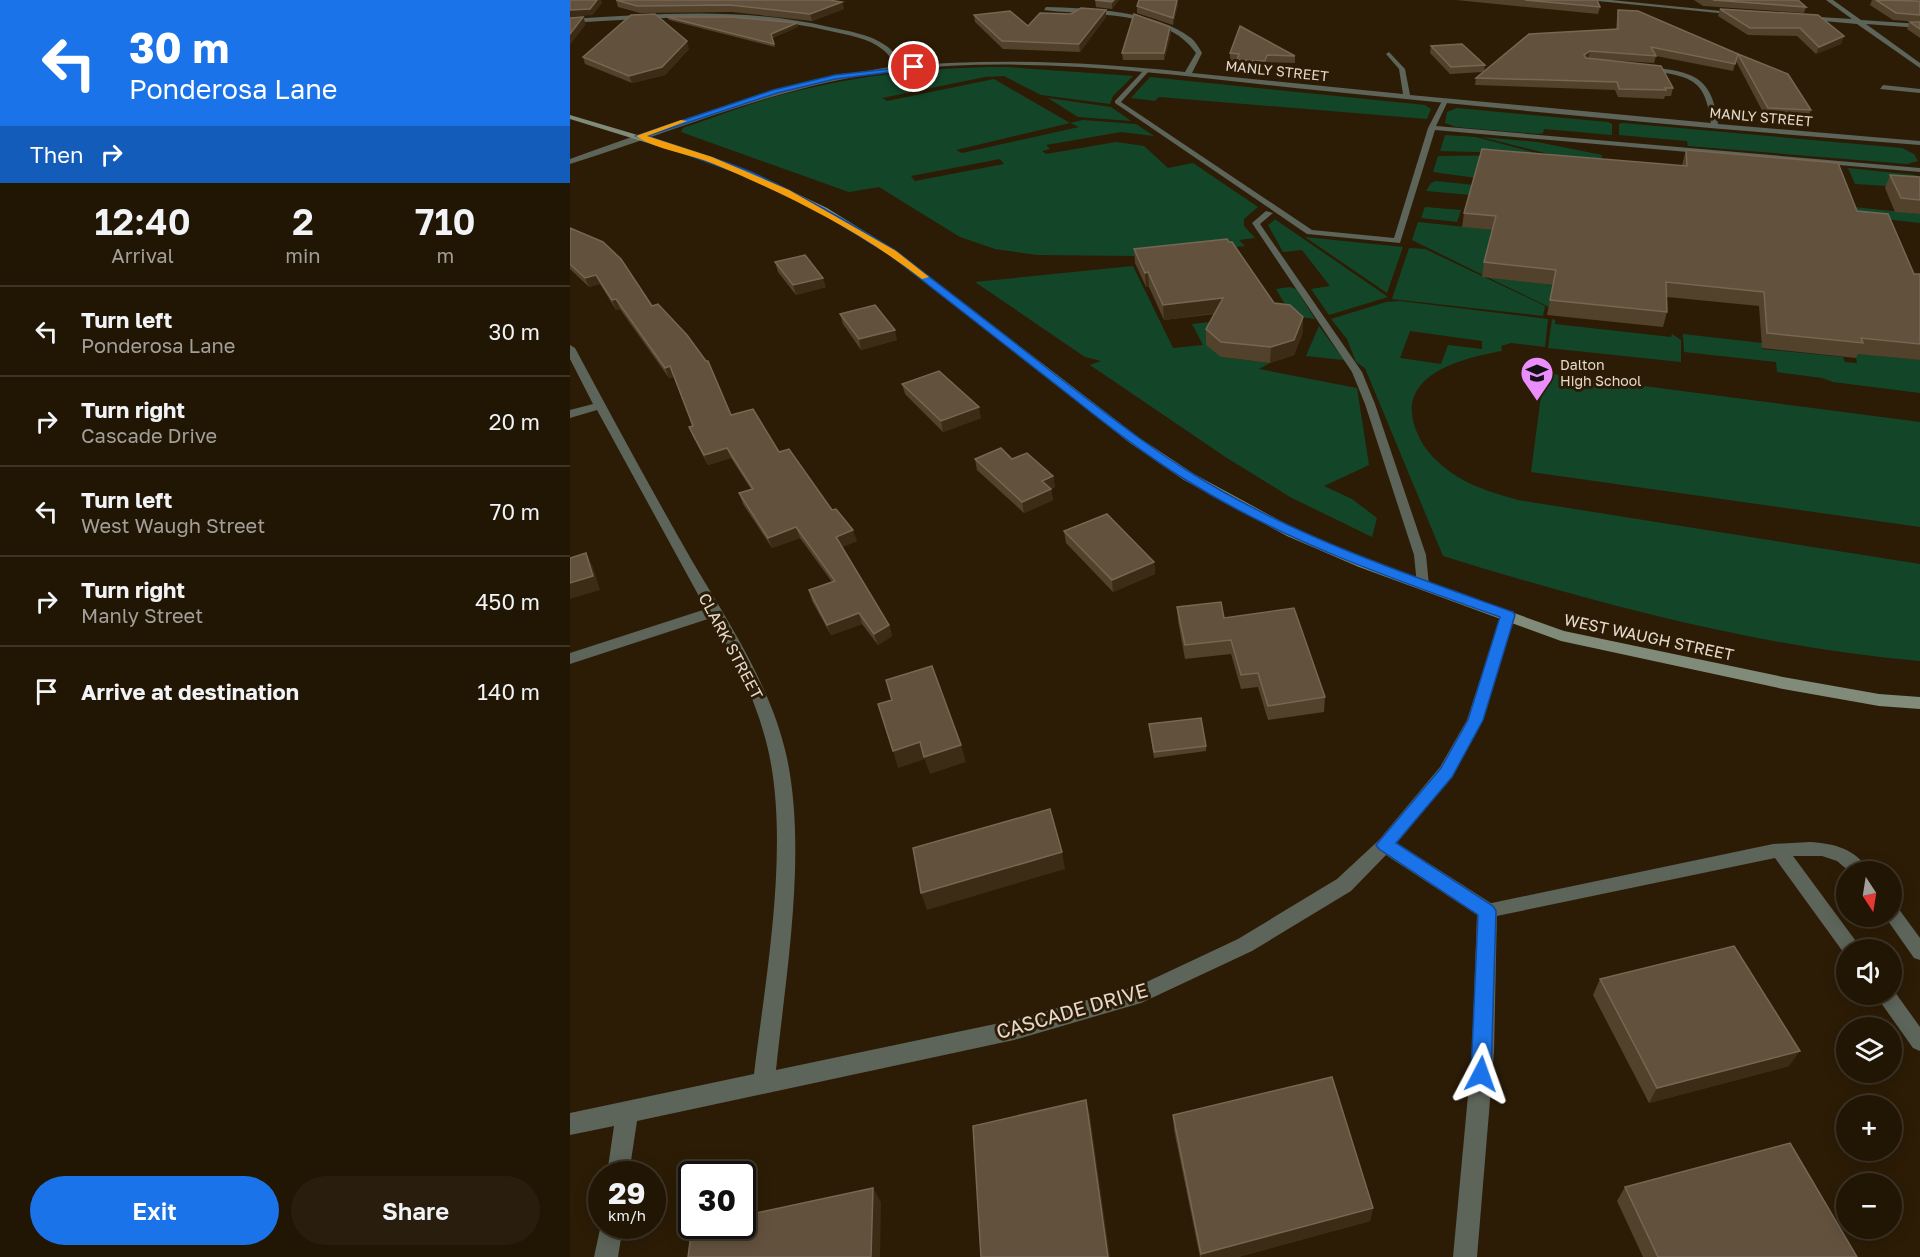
<!DOCTYPE html>
<meta charset="utf-8">
<style>
:root{--surface:#211504;--page:#291e0e;--text:#f1f3f6;--muted:#a29f9a;--line:#3e3426;--accent:#1a73e8}
body{margin:0;font-family:"Golos Text",sans-serif;background:var(--page);color:var(--text);height:100vh;display:flex;flex-direction:column;font-size:22px;white-space:nowrap}
*{box-sizing:border-box;margin:0}
p{font-size:20px;color:var(--muted)}
.icon{flex:none;width:33px;height:33px;fill:none;stroke:currentColor;stroke-width:2;stroke-linecap:round;stroke-linejoin:round}
.map{position:relative;flex:1;overflow:hidden}
.sheet{display:flex;flex-direction:column;background:var(--surface);width:570px}
.sheet>*{flex:none}
.hud{background:#1a73e8;color:#fff;overflow:hidden}
.needle{width:39px;rotate:168deg}
.buttons{position:absolute;left:1266px;top:861px;display:grid;gap:12px}
.buttons a{display:grid;place-items:center;width:66px;height:66px;border-radius:50%;background:var(--surface);box-shadow:0 3px 15px #0003,0 0 0 2px var(--line);font-size:30px}
.speed{position:absolute;left:18px;top:1161px;display:flex;gap:12px;font-size:30px;font-weight:700;text-align:center}
.speed>*{display:grid;place-content:center;width:78px;height:78px;border-radius:50%;background:var(--surface);box-shadow:0 3px 15px #0003,0 0 0 2px var(--line);line-height:1}
.speed small{font-size:15px;font-weight:400}
.speed .limit{border:3px solid #111;border-radius:9px;background:#fff;color:#111}
.pin{position:absolute;display:grid;place-items:center;width:51px;height:51px;color:#fff;margin:-26px;border:3px solid #fff;border-radius:50%;box-shadow:0 2px 6px #0007}
.me{position:absolute;width:66px;margin:-33px;rotate:4deg;stroke-linejoin:round;filter:drop-shadow(0 0 4px #0008)}
.turn{display:flex;align-items:center;gap:21px;height:126px;padding:0 30px;font-size:27px}
.turn .icon{width:78px;height:78px;stroke-width:2.5}
.turn b{display:block;font-size:42px;line-height:51px}
.then{display:flex;align-items:center;height:57px;padding:0 30px;background:#0003;gap:12px;font-size:22px}
.eta{display:flex;justify-content:space-evenly;align-items:center;height:102px;text-align:center}
.eta b{font-size:36px;font-weight:600;line-height:42px}
.button{display:flex;gap:12px;margin-top:auto;padding:12px 30px}
.button a{flex:1;height:69px;border-radius:36px;background:var(--accent);color:#fff;font-size:24px;font-weight:600;line-height:69px;text-align:center}
.button a+a{background:var(--page);color:var(--text)}
ul{padding:0;list-style:none}
li{display:flex;align-items:center;gap:18px;height:90px;padding:0 30px;border-top:2px solid var(--line)}
li div{flex:1}
li b{display:block;font-size:22px}
li em{font-style:normal}
main{display:flex;flex:1;min-height:0}
.map>svg:first-child{display:block}
.green{fill:#134629;fill-rule:evenodd}
.lines{fill:none;stroke-linecap:round;stroke-linejoin:round}
.lane{fill:#5d6459;fill-rule:evenodd}
.street{fill:#5d6459;fill-rule:evenodd}
.secondary{fill:#808b79;fill-rule:evenodd}
.wall{fill:#52412b}
.shaded-wall{fill:#3c2b15}
.building{fill:#62513d;stroke:#766653;stroke-width:1.5}
.route{fill:#1a73e8;stroke:#114b97;stroke-width:1.5}
.slow{fill:#f59e0b}
.labels{text-anchor:middle;stroke-width:6;stroke-linejoin:round;paint-order:stroke}
.far-street-label{font-size:14px;fill:#e5dacd;stroke:#2c1c06}
.far-poi-label{font-size:14px;fill:#e5dacd;stroke:#2c1c06;text-anchor:start}
.street-label{font-size:16px;fill:#e5dacd;stroke:#2c1c06}
.near-street-label{font-size:20px;fill:#e5dacd;stroke:#2c1c06}
</style>
<main>
<section class="sheet">
<div class="hud">
<div class="turn"><svg class="icon" aria-label="left" viewBox="0 0 24 24"><path d="M17 20v-9H6M10 6l-5 5 5 5"/></svg><div><b>30 m</b>Ponderosa Lane</div></div>
<div class="then">Then<svg class="icon" aria-label="right" viewBox="0 0 24 24"><path d="M7 20v-9h11M14 6l5 5-5 5"/></svg></div>
</div>
<div class="eta">
<div><b>12:40</b><p>Arrival</p></div>
<div><b>2</b><p>min</p></div>
<div><b>710</b><p>m</p></div>
</div>
<ul>
<li><svg class="icon" aria-label="left" viewBox="0 0 24 24"><path d="M17 20v-9H6M10 6l-5 5 5 5"/></svg><div><b>Turn left</b><p>Ponderosa Lane</p></div><em>30 m</em></li>
<li><svg class="icon" aria-label="right" viewBox="0 0 24 24"><path d="M7 20v-9h11M14 6l5 5-5 5"/></svg><div><b>Turn right</b><p>Cascade Drive</p></div><em>20 m</em></li>
<li><svg class="icon" aria-label="left" viewBox="0 0 24 24"><path d="M17 20v-9H6M10 6l-5 5 5 5"/></svg><div><b>Turn left</b><p>West Waugh Street</p></div><em>70 m</em></li>
<li><svg class="icon" aria-label="right" viewBox="0 0 24 24"><path d="M7 20v-9h11M14 6l5 5-5 5"/></svg><div><b>Turn right</b><p>Manly Street</p></div><em>450 m</em></li>
<li><svg class="icon" aria-label="arrive" viewBox="0 0 24 24"><path d="M6 21V4h12l-3 4 3 4H6"/></svg><div><b>Arrive at destination</b></div><em>140 m</em></li>
</ul>
<div class="button"><a>Exit</a><a>Share</a></div>
</section>
<div class="map">
<svg width="1350" height="1257" viewBox="0 0 1350 1257">
<rect width="100%" height="100%" fill="#2c1c06"/>
<g class="green">
<path d="M 436,67 L 563,76 L 543,96 L 540,104 L 471,95 L 434,76 L 415,77 L 312,98 L 317,101 L 424,79 L 500,123 L 513,120 L 566,124 L 584,136 L 551,132 L 476,145 L 480,149 L 472,151 L 476,154 L 546,142 L 574,146 L 598,168 L 623,163 L 688,207 L 674,219 L 674,226 L 685,238 L 669,240 L 675,246 L 567,256 L 467,255 L 425,249 L 390,237 L 309,187 L 279,192 L 111,132 L 113,128 C 143,118 173,106 204,97 C 279,76 358,67 436,67 ZM 500,123 L 509,127 L 392,153 L 386,150 ZM 430,159 L 434,164 L 345,181 L 341,176 Z"/>
<polygon points="580,77 855,105 861,109 857,119 589,97 585,101 561,98"/>
<polygon points="478,98 541,107 561,121 508,117"/>
<polygon points="887,108 1038,122 1042,124 1042,135 974,129 973,133 969,134 886,127 875,123 877,112"/>
<polygon points="1053,123 1332,148 1344,154 1348,161 1337,164 1118,146 1117,141 1049,135 1049,124"/>
<polygon points="875,135 906,137 970,154 870,151"/>
<polygon points="911,137 967,142 1032,155 1031,167"/>
<polygon points="955,155 906,178 863,172 868,156"/>
<polygon points="1278,168 1345,175 1350,177 1350,188 1285,184"/>
<polygon points="866,181 904,185 901,195 856,191 861,183"/>
<polygon points="855,207 891,210 887,222 851,218"/>
<polygon points="1284,207 1350,214 1350,223 1287,216"/>
<polygon points="706,219 706,220 818,297 759,315 741,289 760,286 732,250 713,252 698,225"/>
<polygon points="848,222 924,230 913,275 842,240"/>
<polygon points="735,237 833,247 817,293"/>
<polygon points="839,248 855,249 975,306 973,316 822,299"/>
<polygon points="563,266 603,348 633,345 622,324 649,321 651,357 700,363 689,369 787,388 799,465 754,486 782,499 807,518 802,537 720,497 657,458 520,365 531,361 515,357 405,282"/>
<polygon points="917,277 983,285 979,307"/>
<polygon points="720,287 726,289 745,319 709,314 715,304 706,289"/>
<path d="M 830,301 L 978,319 L 975,347 L 941,343 L 931,346 L 932,351 C 892,358 824,375 846,430 C 853,450 870,466 888,477 C 906,488 927,494 948,500 L 1350,564 L 1350,661 C 1188,647 1028,604 873,556 L 795,368 L 786,362 L 777,339 L 761,319 L 816,302 ZM 840,331 L 912,341 L 912,349 L 878,345 L 871,364 L 830,358 Z"/>
<polygon points="982,319 985,320 985,324 1101,337 1102,334 1111,340 1111,362 978,348"/>
<polygon points="749,326 774,360 736,356"/>
<polygon points="1113,334 1192,343 1192,349 1273,357 1275,362 1287,363 1285,353 1350,360 1350,393 1263,382 1252,378 1207,372 1206,362 1114,352"/>
<polygon points="974,373 1350,422 1350,527 961,472"/>
</g>
<g class="lines">
<g class="lane">
<polygon points="574,70 579,71 551,102 742,230 824,238 858,128 872,101 875,99 878,101 866,126 1350,168 1350,172 865,130 830,243 737,234 545,103 545,101"/>
<polygon points="696,211 703,213 690,224 792,372 805,404 856,555 859,585 858,588 848,588 847,585 844,555 795,404 782,372 682,223"/>
<path d="M 1240,842 C 1262,843 1288,849 1299,872 L 1280,872 L 1267,861 L 1252,856 L 1223,856 L 1288,944 L 1291,950 L 1276,950 L 1276,956 L 1205,858 L 917,918 L 911,916 L 908,911 L 911,906 L 917,904 L 1203,844 Z"/>
<polygon points="1322,906 1328,908 1350,938 1350,960 1344,958 1316,918 1315,916 1322,916"/>
<polygon points="1322,988 1350,1027 1350,1051 1343,1048 1309,1000 1306,994 1322,994"/>
</g>
<g class="street">
<polygon points="1018,0 1041,0 1171,13 1168,15"/>
<polygon points="1256,0 1263,0 1291,20 1350,24 1350,28 1296,24 1350,63 1350,68 1287,24 1231,19 1233,16 1282,19"/>
<path d="M 476,7 C 518,8 587,11 621,38 C 626,42 629,48 632,53 L 622,73 L 833,94 L 829,69 L 816,54 L 819,52 L 835,69 L 840,95 L 1141,123 C 1136,90 1130,78 1095,73 C 1087,72 1078,72 1072,69 C 1078,66 1087,68 1095,69 C 1133,74 1143,87 1148,124 L 1350,141 L 1350,145 C 1151,130 953,111 755,91 C 614,77 472,54 330,70 C 211,84 112,129 0,164 L 0,159 C 107,120 213,83 326,66 C 322,60 318,53 312,49 C 298,38 278,35 260,31 C 174,11 88,18 0,23 L 0,19 C 87,14 173,7 259,27 C 278,31 299,34 315,45 C 323,50 328,58 333,66 C 428,58 521,62 615,72 L 626,53 C 596,9 520,16 474,10 Z"/>
<polygon points="1313,85 1350,89 1350,93 1310,89"/>
<path d="M 0,345 L 5,348 C 43,419 81,489 121,559 C 158,622 201,685 217,758 C 237,854 216,973 206,1070 L 444,1020 L 568,986 L 668,939 L 767,879 L 809,840 L 870,767 L 897,720 L 931,615 L 933,611 L 943,611 L 945,615 L 913,720 L 882,777 L 827,843 L 924,905 L 927,911 L 924,1052 L 907,1257 L 883,1257 L 902,1052 L 907,915 L 816,855 L 781,891 L 682,951 L 571,1003 L 444,1040 L 67,1121 L 59,1174 L 37,1174 L 44,1126 L 0,1135 L 0,1113 L 184,1074 C 196,973 223,832 194,734 C 183,693 162,655 141,618 L 0,664 L 0,653 L 136,609 L 27,410 L 0,418 L 0,410 L 23,404 L 0,359 Z"/>
<polygon points="32,1220 32,1226 53,1226 48,1257 24,1257"/>
</g>
<polygon class="secondary" points="0,115 142,157 179,171 257,208 326,251 568,437 624,474 727,530 799,561 994,631 1213,677 1309,694 1350,697 1350,709 1309,706 1213,689 991,641 789,567 717,536 614,480 560,443 320,255 251,212 173,175 136,161 0,119"/>
</g>
<g class="wall">
<polygon points="46,0 272,2 274,9 242,21 162,12 70,13 48,7"/>
<polygon points="525,0 549,0 542,9 526,7"/>
<polygon points="569,0 608,0 608,4 603,25 567,13 567,6"/>
<polygon points="886,0 1027,0 1030,7 1028,14"/>
<polygon points="1124,0 1228,0 1236,7 1234,13 1133,6"/>
<polygon points="1302,0 1350,1 1350,38 1337,29 1340,22 1350,22 1323,20 1300,5"/>
<polygon points="1150,9 1274,36 1271,44 1246,54 1227,36 1178,35 1148,16"/>
<polygon points="536,10 536,17 510,52 433,49 405,22 404,15 458,26 501,14"/>
<polygon points="1048,10 1168,54 1163,71 1086,56 1084,63 1039,60 1103,88 1101,96 1095,96 1094,99 1048,97 1045,90 905,85 906,78 913,72 880,74 860,53 861,46 915,65 914,71 1046,29 1047,17"/>
<polygon points="97,17 227,23 228,27 202,38 205,47 99,20"/>
<polygon points="600,27 601,34 594,60 553,60 552,53"/>
<polygon points="119,49 95,75 62,83 15,64 13,57"/>
<polygon points="660,53 725,56 725,63 696,62 695,69 667,68 667,61 660,61"/>
<polygon points="1168,54 1241,110 1238,118 1195,116 1166,61"/>
<polygon points="1116,150 1287,211 1344,274 1350,274 1350,360 1288,354 1286,358 1192,348 1189,306 1097,297 1097,312 1093,327 977,315 983,285 912,277 914,262 923,230 892,227 894,213 1112,165"/>
<polygon points="1320,175 1350,177 1350,214 1325,212 1315,188"/>
<polygon points="0,228 82,306 161,415 209,452 262,510 287,541 272,547 319,625 322,636 308,645 292,624 261,635 242,601 239,590 262,582 230,538 202,548 173,504 169,493 181,489 161,458 138,465 123,437 119,427 123,426 104,377 99,378 50,309 46,310 30,284 19,287 0,269"/>
<polygon points="564,249 704,303 733,332 724,355 700,363 651,357 636,345 636,329 644,314 594,320 579,287 576,287 565,263"/>
<polygon points="205,262 256,287 226,295 208,272"/>
<polygon points="270,314 327,340 291,350 273,324"/>
<polygon points="332,384 411,418 373,432 335,394"/>
<polygon points="405,459 442,459 483,476 485,487 481,489 483,500 454,513 407,470"/>
<polygon points="494,531 584,562 585,574 543,592 496,543"/>
<polygon points="607,607 654,618 755,697 754,712 698,720 688,687 671,689 661,654 615,659 608,621"/>
<polygon points="579,724 636,746 636,751 584,758"/>
<polygon points="1030,979 1219,1066 1079,1103 1023,995"/>
<polygon points="603,1115 803,1208 800,1221 668,1257 630,1257 604,1130"/>
<polygon points="1055,1187 1287,1257 1073,1257 1047,1201"/>
</g>
<g class="shaded-wall">
<polygon points="27,0 31,0 32,3 23,15 0,17 0,10"/>
<polygon points="544,0 549,0 542,9 542,2"/>
<polygon points="607,0 608,0 608,4 603,25 603,18"/>
<polygon points="272,2 274,9 242,21 240,14"/>
<polygon points="536,10 536,17 510,52 509,44"/>
<polygon points="13,17 16,24 0,45 0,34"/>
<polygon points="227,23 228,27 202,38 201,34"/>
<polygon points="600,27 601,34 594,60 594,53"/>
<polygon points="1274,36 1271,44 1246,54 1249,47"/>
<polygon points="117,41 119,49 95,75 62,83 59,76"/>
<polygon points="1020,51 1018,59 1013,63 1014,55"/>
<polygon points="697,55 695,69 695,61"/>
<polygon points="578,272 579,287 576,287 575,273"/>
<polygon points="26,275 30,284 19,287 15,278"/>
<polygon points="253,278 256,287 226,295 223,285"/>
<polygon points="653,298 653,312 594,320 593,305"/>
<polygon points="46,299 50,309 46,310 42,300"/>
<polygon points="733,317 733,332 724,355 700,363 701,347"/>
<polygon points="325,330 327,340 291,350 289,339"/>
<polygon points="100,366 104,377 99,378 95,368"/>
<polygon points="409,407 411,418 373,432 371,421"/>
<polygon points="157,448 161,458 138,465 134,455"/>
<polygon points="483,476 485,487 473,492 472,481"/>
<polygon points="481,489 483,500 454,513 452,502"/>
<polygon points="226,527 230,538 202,548 198,538"/>
<polygon points="283,530 287,541 269,548 266,537"/>
<polygon points="16,553 23,567 30,590 0,599 0,583"/>
<polygon points="584,562 585,574 543,592 542,580"/>
<polygon points="289,613 292,624 261,635 257,625"/>
<polygon points="319,625 322,636 308,645 304,634"/>
<polygon points="350,742 355,759 328,768 323,751"/>
<polygon points="391,745 396,762 360,774 354,757"/>
<polygon points="492,852 495,869 357,910 351,893"/>
<polygon points="1230,1051 1219,1066 1079,1103 1087,1088"/>
<polygon points="516,1100 520,1115 540,1257 538,1257"/>
<polygon points="303,1188 311,1202 310,1257 301,1257"/>
<polygon points="803,1208 800,1221 668,1257 631,1257 631,1254"/>
</g>
<g class="building">
<polygon points="0,0 27,0 20,9 0,10"/>
<polygon points="46,0 259,0 272,2 240,14 160,5 67,6"/>
<polygon points="525,0 544,0 542,2"/>
<polygon points="569,0 607,0 603,18 567,6"/>
<polygon points="955,0 1027,0 1030,7"/>
<polygon points="1143,0 1228,0 1236,7"/>
<polygon points="1306,0 1350,1 1350,15 1326,13"/>
<polygon points="511,8 536,10 509,44 432,41 404,15 440,11 458,26 470,13 501,14"/>
<polygon points="1150,9 1248,15 1274,36 1249,47 1230,28 1180,28"/>
<polygon points="1048,10 1068,11 1168,54 1165,64 1081,47 1086,56 1020,51 1014,55 1016,58 1091,66 1103,88 1095,88 1096,90 1049,89 1047,82 906,78 959,34 1048,29"/>
<polygon points="85,14 117,41 92,67 59,76 13,57 61,15"/>
<polygon points="564,14 600,27 594,53 552,53"/>
<polygon points="13,17 0,34 0,18"/>
<polygon points="97,17 162,17 227,23 201,34 204,44"/>
<polygon points="1340,22 1350,22 1350,29"/>
<polygon points="670,26 725,56 697,55 695,61 667,60 669,54 660,53"/>
<polygon points="892,44 915,65 881,67 861,46"/>
<polygon points="1168,54 1218,74 1241,110 1198,108"/>
<polygon points="912,149 1117,166 1116,150 1268,163 1287,211 1318,214 1344,274 1350,274 1350,344 1291,338 1293,343 1197,333 1194,292 1096,282 1097,312 980,300 986,270 914,262 926,216 894,213"/>
<polygon points="1320,175 1350,177 1350,200 1331,198"/>
<polygon points="0,228 33,242 51,259 82,306 88,304 117,335 136,361 138,361 161,415 183,409 209,452 219,449 262,510 266,509 283,530 266,537 319,625 304,634 289,613 257,625 239,590 265,581 226,527 198,538 169,493 183,489 157,448 134,455 119,427 123,426 100,366 95,368 46,299 42,300 26,275 15,278 0,264"/>
<polygon points="657,239 659,242 662,242 704,303 720,305 733,317 724,340 701,347 651,342 636,329 653,298 593,305 578,272 575,273 564,249"/>
<polygon points="235,255 253,278 223,285 205,262"/>
<polygon points="305,305 325,330 289,339 270,314"/>
<polygon points="369,371 409,407 371,421 332,384"/>
<polygon points="431,448 442,459 457,453 483,476 472,481 481,489 452,502 405,459"/>
<polygon points="537,514 584,562 542,580 494,531"/>
<polygon points="16,553 23,576 0,583 0,558"/>
<polygon points="651,602 654,618 724,608 755,697 698,706 688,673 671,675 661,640 615,645 607,607"/>
<polygon points="362,666 391,745 354,757 350,742 323,751 308,704 322,700 316,680"/>
<polygon points="631,718 636,746 584,752 579,724"/>
<polygon points="480,809 492,852 351,893 343,848"/>
<polygon points="1164,946 1230,1051 1087,1088 1030,979"/>
<polygon points="762,1077 803,1208 631,1254 603,1115"/>
<polygon points="516,1100 538,1257 411,1257 403,1126"/>
<polygon points="1220,1143 1287,1257 1088,1257 1055,1187"/>
<polygon points="303,1188 301,1257 118,1257 122,1227 129,1226 172,1226 172,1216"/>
</g>
<path class="route" d="M 346,66 L 344,69 L 265,79 L 207,93 L 77,136 C 111,148 148,158 181,172 C 232,195 279,222 326,251 C 380,293 434,334 487,376 C 532,410 575,445 623,474 C 723,536 833,573 943,612 L 945,615 L 913,720 L 882,777 L 826,843 L 923,906 L 926,911 L 921,1074 L 918,1081 L 911,1084 L 904,1081 L 901,1074 L 908,915 L 809,849 L 806,845 L 871,768 L 898,720 L 930,617 C 822,579 714,541 616,480 C 569,451 527,417 484,383 C 429,340 375,298 320,255 L 251,212 L 173,175 L 66,136 L 203,90 L 265,75 Z"/>
<path class="slow" d="M 111,120 L 117,121 L 77,136 L 142,157 L 219,190 L 326,251 L 359,277 L 352,279 C 288,230 218,195 144,164 C 121,154 87,150 66,136 Z"/>
<defs>
<g id="school-pin" transform="scale(1.725)"><path d="M0 17L-7.5 6A9.5 9.5 0 1 1 7.5 6Z" fill="#ea8dfd" stroke="#2c1c06"/><path d="M0-5L7-2L0 1L-7-2ZM-4 1L0 2.5L4 1V4Q0 6-4 4Z" fill="#111"/></g>
</defs>
<g fill-rule="evenodd">
<use href="#school-pin" x="967" y="373"/>
</g>
<g class="labels">
<g class="far-street-label">
<text transform="translate(707 71) rotate(6)" y="5">MANLY STREET</text>
<text transform="translate(1191 117) rotate(5)" y="5">MANLY STREET</text>
</g>
<g class="far-poi-label">
<text x="990" y="370">Dalton<tspan x="990" dy="16">High School</tspan></text>
</g>
<g class="street-label">
<text transform="translate(1079 637) rotate(12)" y="6">WEST WAUGH STREET</text>
<text transform="translate(161 646) rotate(62)" y="6">CLARK STREET</text>
</g>
<g class="near-street-label">
<text transform="translate(502 1011) rotate(-16)" y="7">CASCADE DRIVE</text>
</g>
</g>
</svg>
<div class="buttons">
<a><svg class="needle" viewBox="-14 -14 28 28"><path d="M0-13l5 13h-10z" fill="#e53935"/><path d="M0 13l5-13h-10z" fill="#a29f9a"/></svg></a>
<a><svg class="icon" aria-label="sound" viewBox="0 0 24 24"><path d="M4 9h4l5-4v14l-5-4H4zM17 9q2 3 0 6"/></svg></a>
<a><svg class="icon" aria-label="layers" viewBox="0 0 24 24"><path d="M12 4l9 5-9 5-9-5zM3 14l9 5 9-5"/></svg></a>
<a>+</a>
<a>−</a>
</div>
<div class="speed"><div>29<small>km/h</small></div><div class="limit">30</div></div>
<div class="pin" style="left:344px;top:67px;background:#d93025"><svg class="icon" aria-label="arrive" viewBox="0 0 24 24"><path d="M6 21V4h12l-3 4 3 4H6"/></svg></div>
<svg class="me" style="left:911px;top:1074px" viewBox="-20 -20 40 40"><path d="M0-17L14 15 0 8-14 15z" fill="#1a73e8" stroke="#fff" stroke-width="4"/></svg>
</div>
</main>
